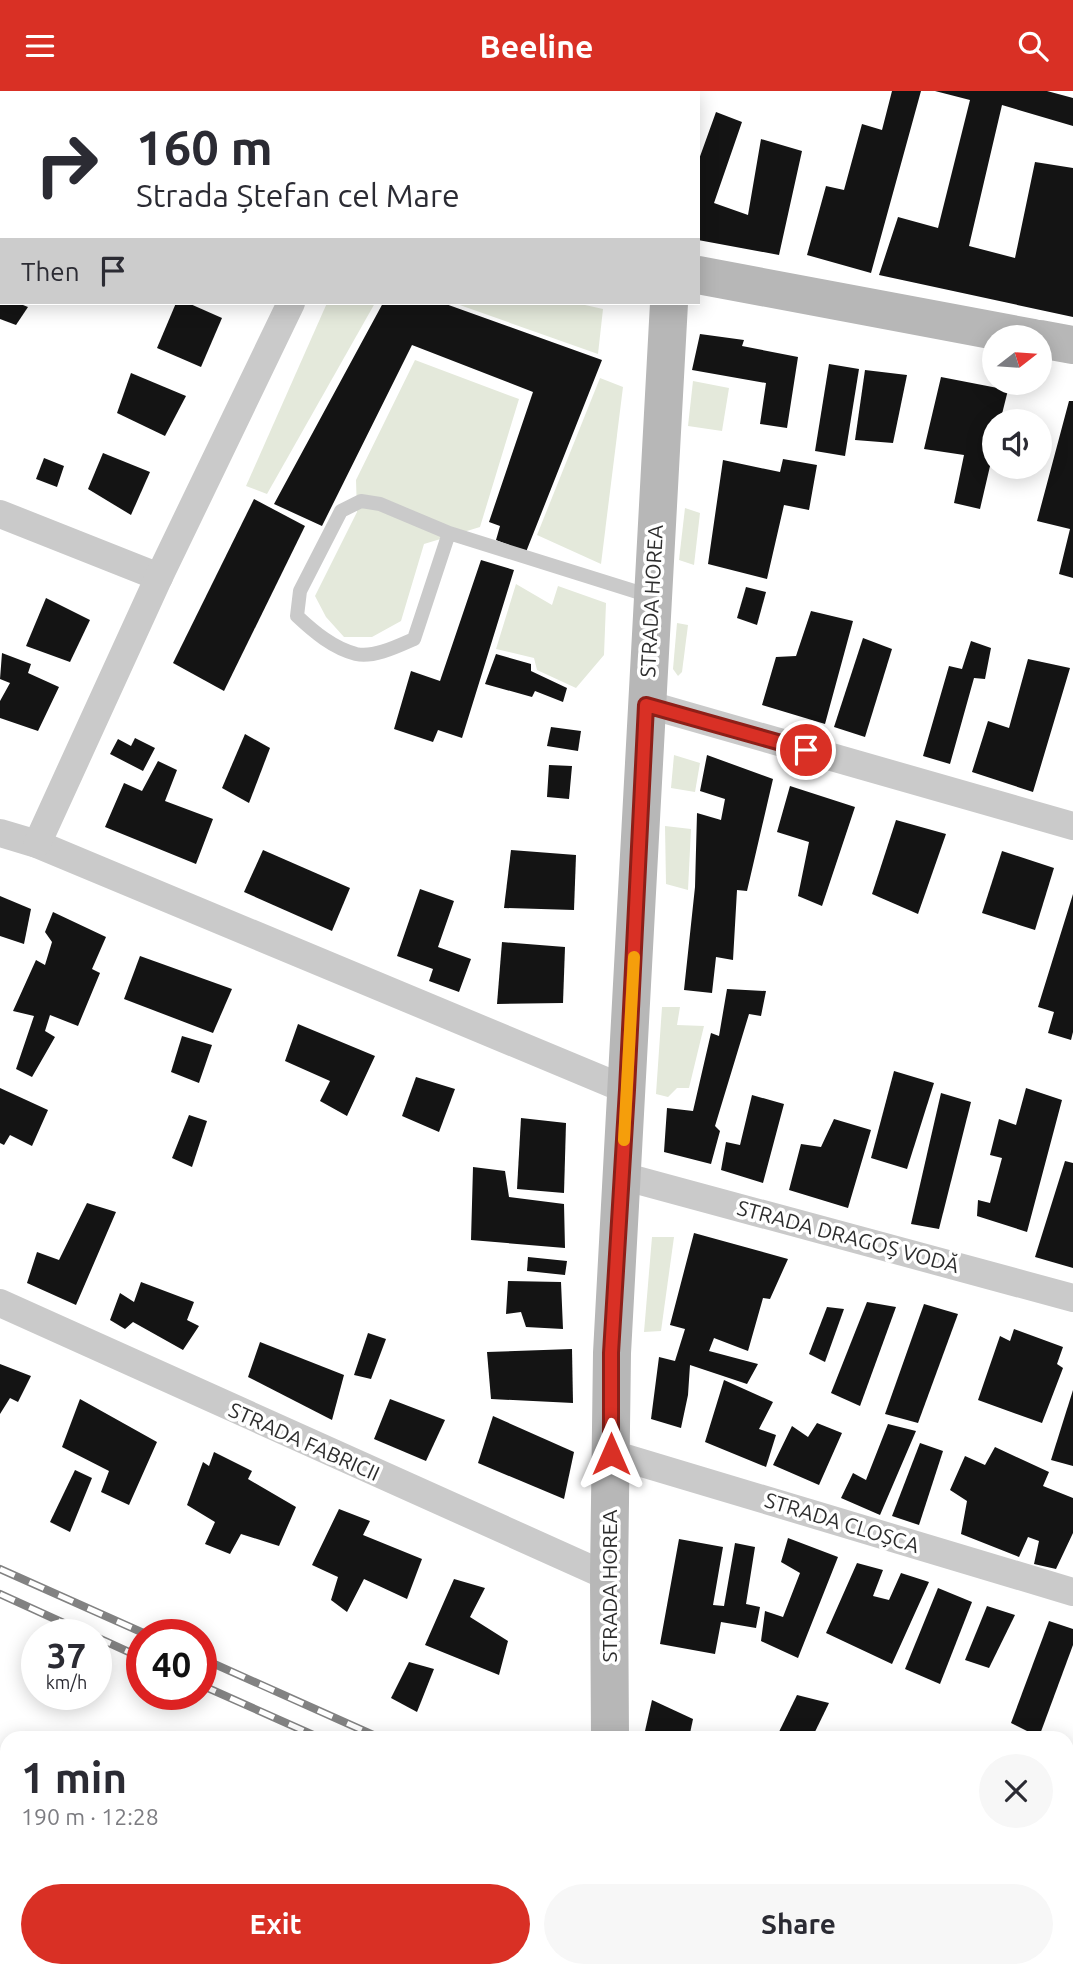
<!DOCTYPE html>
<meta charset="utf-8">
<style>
:root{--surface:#fff;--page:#f7f7f7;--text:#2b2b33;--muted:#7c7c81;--accent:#d93025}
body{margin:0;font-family:Ubuntu,sans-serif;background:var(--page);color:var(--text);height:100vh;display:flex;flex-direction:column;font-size:26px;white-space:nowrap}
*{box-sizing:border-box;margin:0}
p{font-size:23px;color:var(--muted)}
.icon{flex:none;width:38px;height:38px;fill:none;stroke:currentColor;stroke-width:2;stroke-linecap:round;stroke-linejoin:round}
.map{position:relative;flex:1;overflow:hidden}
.side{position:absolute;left:0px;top:1640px;width:1074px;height:247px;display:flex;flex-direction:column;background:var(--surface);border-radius:21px 21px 0 0;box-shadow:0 4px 18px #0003}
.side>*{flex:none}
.top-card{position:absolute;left:0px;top:0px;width:700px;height:214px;box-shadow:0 4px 18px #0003;background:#fff;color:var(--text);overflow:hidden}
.needle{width:46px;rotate:73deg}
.buttons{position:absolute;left:982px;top:234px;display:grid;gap:14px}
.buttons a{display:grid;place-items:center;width:70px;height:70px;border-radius:50%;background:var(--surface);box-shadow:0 4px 18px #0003;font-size:35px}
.speed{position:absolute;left:21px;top:1528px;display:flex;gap:14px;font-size:35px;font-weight:700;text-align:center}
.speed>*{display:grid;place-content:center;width:91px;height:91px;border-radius:50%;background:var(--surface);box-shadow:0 4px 18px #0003;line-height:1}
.speed small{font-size:18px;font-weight:400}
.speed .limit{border:10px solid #d22;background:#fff;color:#111}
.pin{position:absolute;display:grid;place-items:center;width:60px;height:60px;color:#fff;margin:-30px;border:4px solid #fff;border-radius:50%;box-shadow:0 2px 7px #0007}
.me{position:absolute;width:77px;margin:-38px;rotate:0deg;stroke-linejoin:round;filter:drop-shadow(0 0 5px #0008)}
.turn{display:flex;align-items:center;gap:24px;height:147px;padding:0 21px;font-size:32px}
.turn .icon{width:91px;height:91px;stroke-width:2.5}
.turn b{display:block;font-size:49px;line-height:60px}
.then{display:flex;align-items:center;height:66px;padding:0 21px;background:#0003;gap:14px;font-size:26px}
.round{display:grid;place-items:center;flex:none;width:74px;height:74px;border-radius:37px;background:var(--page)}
.summary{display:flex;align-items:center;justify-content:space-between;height:119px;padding:0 21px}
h1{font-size:42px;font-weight:600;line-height:52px}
.button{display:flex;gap:14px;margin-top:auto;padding:14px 21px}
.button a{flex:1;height:80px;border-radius:42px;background:var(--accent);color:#fff;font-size:28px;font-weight:600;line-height:80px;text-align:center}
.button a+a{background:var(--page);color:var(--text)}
header{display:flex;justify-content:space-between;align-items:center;height:91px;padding:0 21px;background:var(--accent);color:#fff;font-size:32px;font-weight:600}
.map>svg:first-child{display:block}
.green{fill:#e4e9db}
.building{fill:#141414}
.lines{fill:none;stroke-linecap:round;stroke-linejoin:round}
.lane{stroke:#cacaca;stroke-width:14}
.street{stroke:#cacaca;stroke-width:28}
.secondary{stroke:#b7b7b7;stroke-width:38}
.rail-casing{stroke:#828282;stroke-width:8}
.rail{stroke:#fff;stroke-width:5;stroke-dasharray:16;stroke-linecap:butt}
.route-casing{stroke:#8d1f18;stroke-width:18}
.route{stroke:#d93025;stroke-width:12}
.slow{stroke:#f59e0b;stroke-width:12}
.labels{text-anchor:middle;stroke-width:7;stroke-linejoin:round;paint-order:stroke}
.street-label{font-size:21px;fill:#2d2d2d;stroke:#fff}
</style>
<header><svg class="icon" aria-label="menu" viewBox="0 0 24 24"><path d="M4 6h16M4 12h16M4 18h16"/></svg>Beeline<svg class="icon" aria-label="search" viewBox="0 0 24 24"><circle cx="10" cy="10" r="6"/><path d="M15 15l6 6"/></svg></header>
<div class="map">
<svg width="1073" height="1886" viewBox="0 0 1073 1886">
<rect width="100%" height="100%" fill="#fff"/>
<g class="green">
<polygon points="327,212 375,212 267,403 246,395"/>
<polygon points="454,212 576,212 603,218 598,263"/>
<polygon points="415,269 519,308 480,436 424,453 401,530 372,546 344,546 326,526 315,505 357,421 356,389"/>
<polygon points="600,287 623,296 601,473 537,444"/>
<polygon points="693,290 729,297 722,340 688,335"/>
<polygon points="685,417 700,422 694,474 679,469"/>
<polygon points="516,493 552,514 558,495 606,512 604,564 576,597 537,579 534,567 496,558"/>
<polygon points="677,532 688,534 682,581 678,585 673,578"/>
<polygon points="674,664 700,672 695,701 671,697"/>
<polygon points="665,735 691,738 688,799 666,793"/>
<polygon points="662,916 680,916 677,934 704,935 689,997 677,997 668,1006 656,1003"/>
<polygon points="652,1146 674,1146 661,1240 644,1241"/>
</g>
<g class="building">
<polygon points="892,0 921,0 871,182 807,164 826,95 844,99 862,33 882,39"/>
<polygon points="935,0 1047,0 1073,7 1073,35 1002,14 969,155 1015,167 1035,71 1073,77 1073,226 879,184 898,126 938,137 970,9"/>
<polygon points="716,21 742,31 714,112 748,124 761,48 802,60 779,164 698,149 698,71"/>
<polygon points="0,212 18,212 28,216 16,234 0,228"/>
<polygon points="176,212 188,212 222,227 201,276 157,257"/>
<polygon points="383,212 443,212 602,269 526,461 496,449 500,435 489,431 533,301 412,254 322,435 274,413"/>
<polygon points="700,243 744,249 742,255 798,266 787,337 760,333 766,292 692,279"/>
<polygon points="829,273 859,278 845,365 815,360"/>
<polygon points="865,279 907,284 893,352 855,349"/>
<polygon points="131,282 186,305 165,345 117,322"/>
<polygon points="941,286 1008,299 1000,331 994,331 994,358 980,418 954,412 964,364 924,358"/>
<polygon points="1069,310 1073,310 1073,487 1059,483 1070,438 1037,430"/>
<polygon points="103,362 150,381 131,424 88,398"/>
<polygon points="44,367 64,375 57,396 36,388"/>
<polygon points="783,368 817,374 809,419 784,414 767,488 708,473 723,369 780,381"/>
<polygon points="254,408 305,435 224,600 173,572"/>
<polygon points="481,469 514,479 462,647 438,639 433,651 394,638 411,580 440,590"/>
<polygon points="746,496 766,501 757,534 737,527"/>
<polygon points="46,507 90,529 70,571 26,555"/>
<polygon points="811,520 853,530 825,633 762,614 776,566 796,565"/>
<polygon points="863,547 892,558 865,646 834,636"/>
<polygon points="971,550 991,557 985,588 974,587 950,673 923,665 949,575 962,578"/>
<polygon points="2,562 31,573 28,582 59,596 38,640 0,627 0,610 10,592 0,588"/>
<polygon points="496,563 531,573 531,580 567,597 563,611 535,600 532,606 485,593"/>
<polygon points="1028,568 1070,577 1033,701 972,681 988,630 1009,637"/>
<polygon points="551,636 581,640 578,660 547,655"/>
<polygon points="245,643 270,657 249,712 222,697"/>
<polygon points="135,647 155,657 143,680 110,663 118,648 131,655"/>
<polygon points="707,664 773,688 747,800 737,799 733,869 716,866 712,902 684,899 695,796 697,722 721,729 725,708 700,700"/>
<polygon points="158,670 177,679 165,710 213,728 196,773 105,736 124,692 142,700"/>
<polygon points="549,674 572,675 569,708 547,706"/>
<polygon points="790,695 855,716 822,815 798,805 809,751 777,741"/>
<polygon points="896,729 946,743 918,823 872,803"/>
<polygon points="263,759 350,797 332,840 244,801"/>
<polygon points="511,759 576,764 574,819 504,817"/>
<polygon points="1002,760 1054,777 1035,839 982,822"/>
<polygon points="420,798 454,810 438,856 471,868 459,901 429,890 433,878 397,865"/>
<polygon points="1073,803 1073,941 1071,949 1048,942 1054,921 1038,916"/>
<polygon points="0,805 31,818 24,853 0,845"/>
<polygon points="53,821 106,846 92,878 100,882 78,935 50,924 45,940 55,946 32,986 16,978 34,925 13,920 36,869 45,874 52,851 45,841"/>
<polygon points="502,851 565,856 563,912 497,913"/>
<polygon points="140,865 232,898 213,942 124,908"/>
<polygon points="727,898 766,900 761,925 749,923 715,1035 720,1040 711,1073 664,1061 667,1017 693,1020 711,942 719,945"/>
<polygon points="298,933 375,965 347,1025 320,1010 330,990 285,970"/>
<polygon points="182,945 212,954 199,992 171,981"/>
<polygon points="894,980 934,992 907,1078 871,1067"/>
<polygon points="416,986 455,998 439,1041 402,1025"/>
<polygon points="0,997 48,1019 32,1055 10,1044 4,1054 0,1052"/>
<polygon points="1026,997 1062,1009 1027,1141 977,1125 978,1109 990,1112 1002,1067 990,1064 999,1028 1016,1034"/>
<polygon points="941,1002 971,1011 939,1138 911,1133"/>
<polygon points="752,1004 784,1013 763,1092 721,1079 726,1051 740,1054"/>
<polygon points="189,1024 207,1030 192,1076 172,1067"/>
<polygon points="521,1027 566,1032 564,1102 517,1098"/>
<polygon points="834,1028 871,1039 848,1117 789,1099 801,1053 821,1056"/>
<polygon points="1065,1070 1073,1072 1073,1177 1035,1166"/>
<polygon points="473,1076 505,1080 509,1106 564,1113 565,1157 471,1149"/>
<polygon points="87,1112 116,1121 76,1214 27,1192 37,1161 59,1169"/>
<polygon points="694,1142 788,1168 770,1208 763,1207 748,1260 714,1247 709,1260 758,1273 747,1293 690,1274 688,1304 681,1337 651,1328 659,1266 675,1270 685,1238 670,1234"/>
<polygon points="528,1166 567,1170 565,1184 527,1180"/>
<polygon points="508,1190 561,1191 563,1238 526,1236 521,1221 506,1223"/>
<polygon points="141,1191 194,1211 187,1229 199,1235 183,1259 133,1231 125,1238 110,1229 120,1202 134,1211"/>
<polygon points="867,1211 896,1216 860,1315 831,1302"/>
<polygon points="924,1213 958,1223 918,1332 885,1323"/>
<polygon points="827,1216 844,1218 825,1271 809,1263"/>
<polygon points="1014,1238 1063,1256 1057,1273 1063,1277 1042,1332 978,1309 1000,1245 1010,1250"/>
<polygon points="368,1242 386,1248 371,1288 354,1284"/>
<polygon points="260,1251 344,1284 332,1329 248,1286"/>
<polygon points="572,1258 573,1312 491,1308 487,1261"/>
<polygon points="0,1273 31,1285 18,1311 10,1307 0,1323"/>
<polygon points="724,1289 773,1311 759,1338 776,1344 766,1376 705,1351"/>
<polygon points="1073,1299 1073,1375 1051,1369"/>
<polygon points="80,1308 157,1351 129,1414 101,1401 109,1380 62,1356"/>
<polygon points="390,1308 445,1329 426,1370 374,1348"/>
<polygon points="493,1325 574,1361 564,1408 478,1372"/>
<polygon points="817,1332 842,1342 819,1394 773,1374 792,1335 808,1346"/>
<polygon points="888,1333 916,1340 880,1424 841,1407 853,1382 866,1389"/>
<polygon points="920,1352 943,1360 919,1434 892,1425"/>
<polygon points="995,1356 1049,1381 1043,1395 1073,1407 1073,1442 1056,1478 1034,1473 1039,1450 1028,1446 1019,1466 961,1443 967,1410 950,1399 965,1365 985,1374"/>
<polygon points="214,1361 252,1380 248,1388 296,1416 279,1455 241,1443 230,1463 205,1453 215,1431 187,1414 203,1371 209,1375"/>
<polygon points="75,1379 92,1387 70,1441 50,1431"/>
<polygon points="339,1418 370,1430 363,1444 422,1468 407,1508 364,1488 347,1521 331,1509 338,1486 312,1474"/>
<polygon points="788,1447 838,1466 798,1567 761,1550 765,1520 783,1526 800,1482 781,1471"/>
<polygon points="679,1448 723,1456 713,1514 724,1515 735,1452 755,1456 746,1513 760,1516 756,1537 721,1531 715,1563 660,1553"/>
<polygon points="857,1472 883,1479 873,1505 889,1509 901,1482 929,1491 892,1573 826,1542"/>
<polygon points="454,1488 485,1497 470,1526 508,1550 499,1584 425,1554"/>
<polygon points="938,1497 972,1511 940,1593 905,1578"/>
<polygon points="987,1515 1015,1524 989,1577 965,1569"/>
<polygon points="1049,1530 1073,1538 1073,1554 1039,1646 1011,1632"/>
<polygon points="409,1571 434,1578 417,1621 391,1607"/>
<polygon points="797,1604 829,1612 812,1647 776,1647"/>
<polygon points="652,1609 693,1628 689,1647 661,1647 645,1640"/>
<polygon points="4,1663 7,1664 5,1728 0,1725 0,1672"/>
<polygon points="70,1880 145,1880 141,1886 66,1886"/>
<polygon points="297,1880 324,1880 321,1886 294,1886"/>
<polygon points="343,1880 367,1880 365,1886 341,1886"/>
</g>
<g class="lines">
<g class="lane">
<polyline points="418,2 419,0"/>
<path d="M 449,442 L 414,548 C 398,555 374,567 356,563 C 333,557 314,541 297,525 L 300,500 L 341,420 L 361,410 L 380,413 L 449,442 L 650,505"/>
</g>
<g class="street">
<polyline points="0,423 159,486"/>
<polyline points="646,613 1073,735"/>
<polyline points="0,742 37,753 627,999"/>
<polyline points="37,753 159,486 291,212"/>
<polyline points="622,1085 1073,1207"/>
<polyline points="0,1212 609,1486"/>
<polyline points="612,1363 1073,1501"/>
<polyline points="1068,1840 1073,1842"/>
</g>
<g class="secondary">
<polyline points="42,0 45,2"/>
<polyline points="110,0 114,2"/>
<polyline points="698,184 1033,247"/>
<polyline points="1040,248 1073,254"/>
<polyline points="610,1647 609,1486 612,1262 669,212"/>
<polyline points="0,1746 7,1750"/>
<polyline points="222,1880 233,1886"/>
<polyline points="531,1886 533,1880"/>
</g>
<g class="rail-casing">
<g id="rail">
<polyline points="0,1478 148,1544"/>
<polyline points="0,1503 90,1544"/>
<polyline points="96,1546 142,1567"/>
<polyline points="201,1567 380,1647"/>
<polyline points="201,1594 320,1647"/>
<polyline points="847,1880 861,1886"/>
<polyline points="907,1880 922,1886"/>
</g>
</g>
<use href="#rail" class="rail"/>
</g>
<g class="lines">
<g class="route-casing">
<polyline id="route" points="611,1363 611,1262 627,999 646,614 806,659"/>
</g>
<use href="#route" class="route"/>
<polyline class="slow" points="624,1049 634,866"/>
</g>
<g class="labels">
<g class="street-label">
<text transform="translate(652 510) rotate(-87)" y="7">STRADA HOREA</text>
<text transform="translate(848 1146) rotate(15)" y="7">STRADA DRAGOȘ VODĂ</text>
<text transform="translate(304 1351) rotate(24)" y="7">STRADA FABRICII</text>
<text transform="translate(842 1432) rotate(17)" y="7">STRADA CLOȘCA</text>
<text transform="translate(610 1495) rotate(-90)" y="7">STRADA HOREA</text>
</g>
</g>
</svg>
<div class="buttons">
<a><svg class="needle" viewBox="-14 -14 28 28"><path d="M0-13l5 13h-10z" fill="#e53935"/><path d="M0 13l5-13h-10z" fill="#7c7c81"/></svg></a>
<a><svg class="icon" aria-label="sound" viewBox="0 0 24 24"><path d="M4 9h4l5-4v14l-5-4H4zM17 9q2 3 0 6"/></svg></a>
</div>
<div class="speed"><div>37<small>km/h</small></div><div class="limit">40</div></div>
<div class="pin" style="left:806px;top:659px;background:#d93025"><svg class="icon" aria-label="arrive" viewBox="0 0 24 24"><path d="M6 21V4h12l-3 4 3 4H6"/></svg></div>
<svg class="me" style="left:611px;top:1363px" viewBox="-20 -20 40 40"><path d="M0-17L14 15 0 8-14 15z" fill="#d93025" stroke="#fff" stroke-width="4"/></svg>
<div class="top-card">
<div class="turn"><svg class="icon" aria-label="right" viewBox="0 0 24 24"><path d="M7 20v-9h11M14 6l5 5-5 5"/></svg><div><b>160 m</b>Strada Ștefan cel Mare</div></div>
<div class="then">Then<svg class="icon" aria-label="arrive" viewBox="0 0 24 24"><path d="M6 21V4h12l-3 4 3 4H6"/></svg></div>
</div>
<section class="side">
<div class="summary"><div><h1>1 min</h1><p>190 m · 12:28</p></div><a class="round"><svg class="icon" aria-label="close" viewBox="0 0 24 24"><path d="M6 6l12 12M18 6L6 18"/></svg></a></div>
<div class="button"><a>Exit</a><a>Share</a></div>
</section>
</div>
